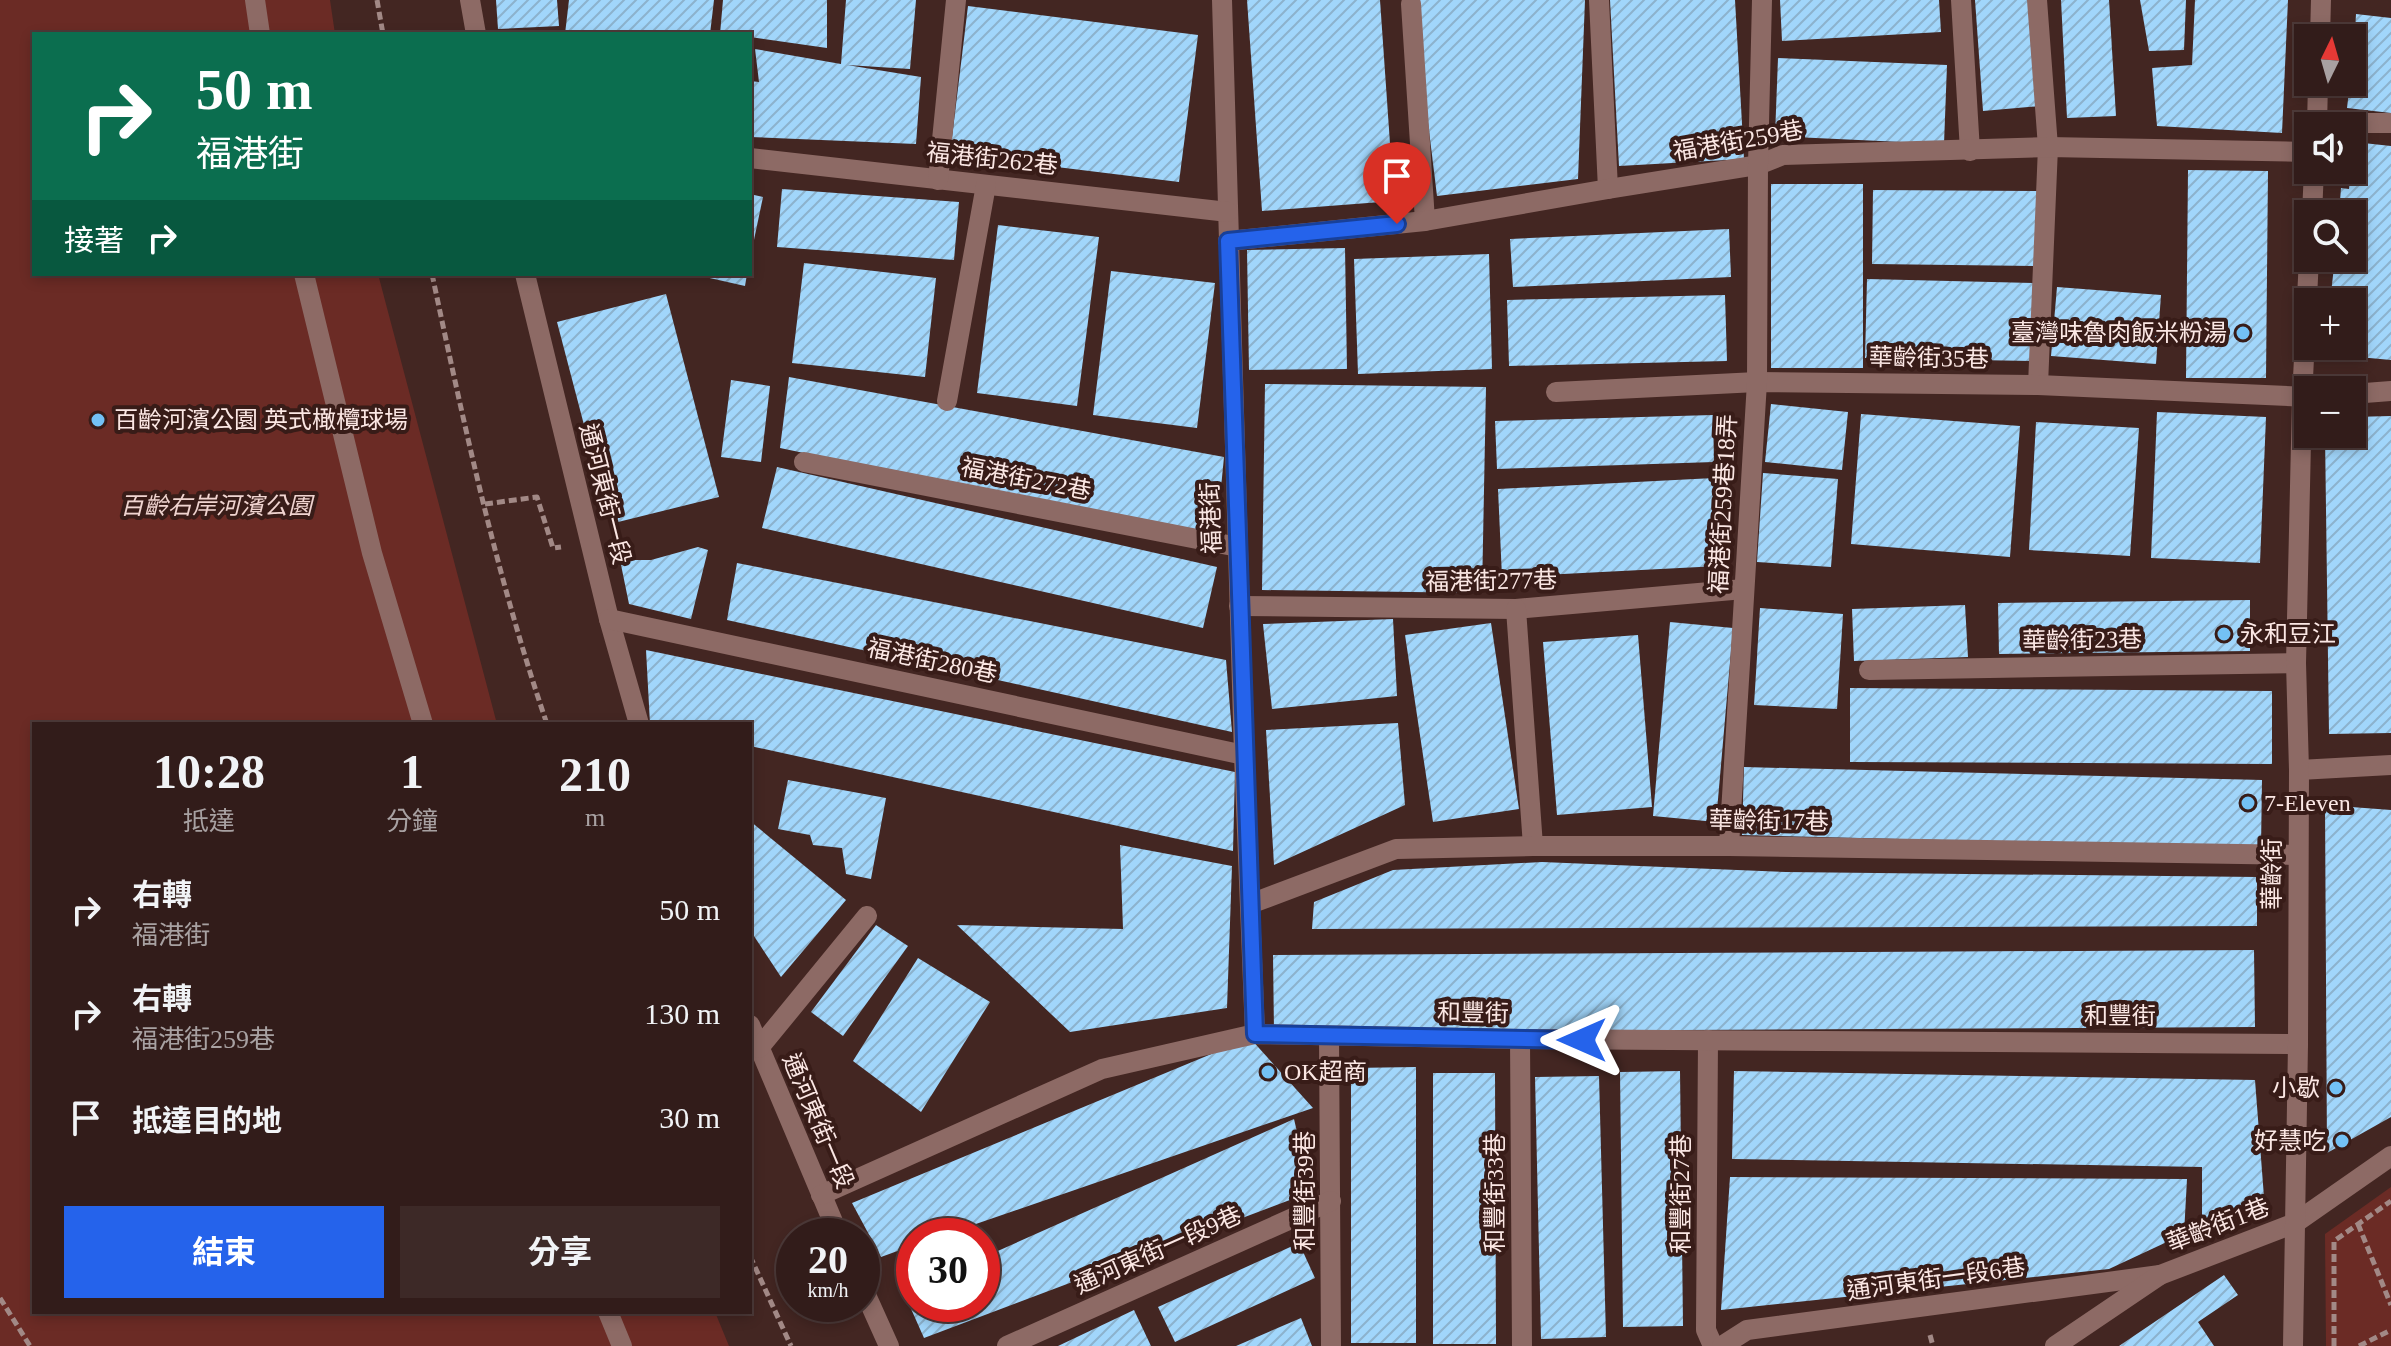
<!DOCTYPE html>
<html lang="zh-TW">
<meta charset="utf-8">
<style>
:root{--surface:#321c1a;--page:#3d2927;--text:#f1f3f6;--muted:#a8a1a2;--line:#4d3a39;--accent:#2563eb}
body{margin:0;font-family:"Times New Roman","Noto Sans TC",serif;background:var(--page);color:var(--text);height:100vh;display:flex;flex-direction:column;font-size:30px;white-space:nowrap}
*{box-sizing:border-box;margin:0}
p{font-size:26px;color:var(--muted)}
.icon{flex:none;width:44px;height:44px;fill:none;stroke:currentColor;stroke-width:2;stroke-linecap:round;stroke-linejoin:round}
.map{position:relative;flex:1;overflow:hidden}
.side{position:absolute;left:32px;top:722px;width:720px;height:592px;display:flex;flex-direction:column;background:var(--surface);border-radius:0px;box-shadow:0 4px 12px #0003,0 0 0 2px var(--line)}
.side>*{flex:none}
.top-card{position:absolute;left:32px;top:32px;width:720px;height:244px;border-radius:0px;box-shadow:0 4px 12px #0003,0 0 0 2px var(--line);background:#0b6e4f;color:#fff;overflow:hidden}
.needle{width:52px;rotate:5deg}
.fabs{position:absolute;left:2294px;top:24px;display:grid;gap:16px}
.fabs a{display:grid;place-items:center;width:72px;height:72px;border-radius:0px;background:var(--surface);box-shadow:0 4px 12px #0003,0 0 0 2px var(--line);font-size:40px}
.speed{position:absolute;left:776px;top:1218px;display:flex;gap:16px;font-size:40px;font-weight:700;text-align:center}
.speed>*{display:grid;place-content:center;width:104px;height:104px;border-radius:50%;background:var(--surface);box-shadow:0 4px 12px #0003,0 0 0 2px var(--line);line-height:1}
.speed small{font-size:20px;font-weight:400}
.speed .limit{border:12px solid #d22;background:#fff;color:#111}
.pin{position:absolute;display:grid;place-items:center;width:68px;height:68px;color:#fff;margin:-82px -34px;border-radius:50% 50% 50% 0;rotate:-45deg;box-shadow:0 0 8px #0007}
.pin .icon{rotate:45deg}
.me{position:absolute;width:88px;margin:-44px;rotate:270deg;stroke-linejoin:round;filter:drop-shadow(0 0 6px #0008)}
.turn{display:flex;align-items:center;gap:28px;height:168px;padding:0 32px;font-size:36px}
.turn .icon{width:104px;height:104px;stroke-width:2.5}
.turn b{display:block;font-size:56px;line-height:68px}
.then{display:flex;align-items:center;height:76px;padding:0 32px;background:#0003;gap:16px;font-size:30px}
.eta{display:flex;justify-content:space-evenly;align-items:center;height:136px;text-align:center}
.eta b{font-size:48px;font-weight:700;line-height:56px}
.cta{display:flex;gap:16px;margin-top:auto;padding:16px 32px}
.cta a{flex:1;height:92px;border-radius:0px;background:var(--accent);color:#fff;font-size:32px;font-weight:700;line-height:92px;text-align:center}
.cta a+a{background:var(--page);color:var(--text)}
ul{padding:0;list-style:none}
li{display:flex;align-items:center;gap:24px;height:104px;padding:0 32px}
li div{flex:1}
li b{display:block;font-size:30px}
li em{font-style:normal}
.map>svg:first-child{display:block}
.park{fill:#6b2b25}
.building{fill:url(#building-hatch)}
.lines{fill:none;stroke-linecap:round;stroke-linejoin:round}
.path{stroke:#a28986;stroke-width:5;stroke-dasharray:8 4;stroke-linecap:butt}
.minor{stroke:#8d6a65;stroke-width:20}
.route-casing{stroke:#184099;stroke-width:20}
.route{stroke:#2563eb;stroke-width:14}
.poi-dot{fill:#73c1f5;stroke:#381c18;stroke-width:3}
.labels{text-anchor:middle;stroke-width:8;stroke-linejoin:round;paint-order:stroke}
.street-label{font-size:24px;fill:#fbe7e4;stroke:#381c18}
.poi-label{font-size:24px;fill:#fbe7e4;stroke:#381c18;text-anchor:start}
.park-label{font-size:24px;font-style:italic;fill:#f0d4d0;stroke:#381c18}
</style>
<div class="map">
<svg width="2391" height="1346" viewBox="0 0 2391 1346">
<defs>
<pattern id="building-hatch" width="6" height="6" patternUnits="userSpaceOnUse" patternTransform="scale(2)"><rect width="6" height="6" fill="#a1d6fb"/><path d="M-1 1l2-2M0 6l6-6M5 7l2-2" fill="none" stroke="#8cb2cd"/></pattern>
</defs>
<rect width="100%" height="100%" fill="#432622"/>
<g class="park">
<polygon points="0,0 330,0 335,34 34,34 34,274 378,274 497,724 34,724 34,1312 715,1312 729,1346 0,1346"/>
<polygon points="2391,1187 2391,1346 2326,1346 2325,1234"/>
</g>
<g class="building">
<polygon points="496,0 557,0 559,26 498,29"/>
<polygon points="569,0 714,0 710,34 565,34"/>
<polygon points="723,0 827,0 827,48 750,37 750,34 720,34"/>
<polygon points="846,0 916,0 910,69 847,65 921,77 916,144 750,137 750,81 759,82 755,49 841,64"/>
<polygon points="1247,0 1380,0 1394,201 1262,211"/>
<polygon points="1413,0 1585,0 1578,179 1437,196"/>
<polygon points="1610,0 1735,0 1744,159 1619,166"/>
<polygon points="1780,0 1939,0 1941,32 1782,41"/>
<polygon points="1975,0 2033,0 2041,106 1983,111"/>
<polygon points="2061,0 2109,0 2116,116 2067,118"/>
<polygon points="2140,0 2186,0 2184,50 2149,51"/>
<polygon points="2195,0 2288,0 2282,133 2157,126 2152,68 2192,65"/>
<polygon points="968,6 1198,35 1179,182 950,154"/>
<polygon points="2356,14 2391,18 2391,113 2347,108 2350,82 2352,82"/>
<polygon points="1778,58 1947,65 1944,144 1775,136"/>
<polygon points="2354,142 2391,146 2391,360 2326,354 2326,346 2352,346 2352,302 2330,302 2335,258 2352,258 2352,214 2339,214 2341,188 2349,189"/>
<polygon points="2188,170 2268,171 2266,378 2186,378"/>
<rect x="1771" y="184" width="92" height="184"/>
<polygon points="782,189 959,202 954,260 777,247"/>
<polygon points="1873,190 2041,191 2040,266 1872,264"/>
<polygon points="750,194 763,197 751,254 750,254"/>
<polygon points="998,225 1099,237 1077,406 977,393"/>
<polygon points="1729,229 1731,277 1513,287 1510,239"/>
<polygon points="1345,248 1347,369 1249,370 1247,250"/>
<polygon points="1489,254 1492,369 1358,374 1354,259"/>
<polygon points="804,263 936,278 925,377 792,363"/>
<polygon points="1111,271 1215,283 1197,428 1093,415"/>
<polygon points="692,274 747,274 745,286"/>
<polygon points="1867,279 2033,283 2031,361 1865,358"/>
<polygon points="2057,287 2161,295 2156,364 2051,356"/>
<polygon points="666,294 719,497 610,524 557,322"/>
<polygon points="1725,295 1727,361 1509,366 1507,300"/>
<polygon points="789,377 1224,457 1216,539 780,448"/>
<polygon points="731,380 770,386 761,462 721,457"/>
<polygon points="1265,384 1486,387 1482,593 1262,590"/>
<polygon points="1771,404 1848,412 1842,470 1765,462"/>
<polygon points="2157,412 2266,417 2260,563 2151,558"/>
<polygon points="1861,414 2020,426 2010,557 1851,544"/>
<polygon points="1713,415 1714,462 1497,469 1495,421"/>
<polygon points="2391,416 2391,733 2329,734 2325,434 2352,434 2352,417"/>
<polygon points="2036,422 2139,428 2130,556 2029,550"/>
<polygon points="777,467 1217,567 1203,628 762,528"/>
<polygon points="1763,473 1838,479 1831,567 1757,562"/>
<polygon points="1714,478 1719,566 1502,577 1498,489"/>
<polygon points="698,547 708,550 691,619 629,604 620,560 651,560"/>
<polygon points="737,563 1226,660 1232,732 727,620"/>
<polygon points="2250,600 2250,651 1999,654 1998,603"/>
<polygon points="1965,605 1968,657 1854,661 1852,609"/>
<polygon points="1760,608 1843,614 1837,709 1754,705"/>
<polygon points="1393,619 1397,696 1272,709 1263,624"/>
<polygon points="1670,622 1733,628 1716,822 1653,816"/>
<polygon points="1491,623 1519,809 1433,822 1405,635"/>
<polygon points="1638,635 1652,807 1557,815 1543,642"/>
<polygon points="646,650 1235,772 1233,851 750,746 750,724 650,724"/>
<polygon points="1850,688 2272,691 2272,764 1850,762"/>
<polygon points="1398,723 1405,805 1274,865 1266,730"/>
<polygon points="1744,767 2262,780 2261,848 1742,835"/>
<polygon points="788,780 886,798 871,879 846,874 842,848 813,845 810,835 778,829"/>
<polygon points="2325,805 2391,810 2391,1117 2327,1153"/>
<polygon points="750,821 846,900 781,977 750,930"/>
<polygon points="1120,845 1232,866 1227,1008 1070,1032 957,925 1123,929"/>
<polygon points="1542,862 1786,872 2257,877 2257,926 1312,929 1314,902 1393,870"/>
<polygon points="876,925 908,946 843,1036 811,1012"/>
<polygon points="2254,950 2255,1027 1274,1032 1273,955"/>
<polygon points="918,958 990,1002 921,1112 853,1061"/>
<polygon points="1250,1038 1313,1108 941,1236 914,1236 914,1245 881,1257 852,1203"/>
<polygon points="1416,1067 1416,1343 1351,1343 1351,1068"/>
<polygon points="1680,1071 1683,1326 1623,1327 1620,1072"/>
<polygon points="1734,1071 2255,1080 2264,1197 2202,1232 2202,1167 1732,1159"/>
<polygon points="1433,1073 1495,1073 1496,1344 1433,1344"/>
<polygon points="1599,1076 1606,1337 1541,1339 1535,1077"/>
<polygon points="1294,1119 1311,1192 924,1338 904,1293 914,1288 914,1304 982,1304 982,1258"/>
<polygon points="1730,1177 2187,1179 2184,1234 2109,1269 1721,1310"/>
<polygon points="1299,1243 1315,1278 1175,1342 1158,1307"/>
<polygon points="2224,1275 2238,1295 2198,1322 2214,1346 2119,1346"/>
<polygon points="1134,1310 1151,1346 1058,1346"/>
<polygon points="1301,1318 1312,1346 1236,1346"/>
</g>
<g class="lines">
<g class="path">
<polyline points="377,0 383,34"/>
<path d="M 432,274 C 464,425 497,578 547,724"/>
<polyline points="485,504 537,497 553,548 561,547"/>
<polyline points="2358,1224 2391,1305"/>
<polyline points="750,1256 791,1346"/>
<polyline points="0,1298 30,1346"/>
<polyline points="1930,1335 1933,1346"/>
<polyline points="2334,1346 2334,1241 2391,1201"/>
<polyline points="2359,1346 2391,1330"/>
</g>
<g class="minor">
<polyline points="255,0 260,34"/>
<polyline points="470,0 476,34"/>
<polyline points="1222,0 1244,755 1255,1034"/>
<polyline points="1599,0 1608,189"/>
<polyline points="1961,0 1970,151"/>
<polyline points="2037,0 2048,147 2038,385"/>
<polyline points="1411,4 1425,221"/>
<polyline points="2320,38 2321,0"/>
<polyline points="2317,123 2391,123"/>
<polyline points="2317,126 2318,82"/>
<polyline points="750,158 1228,212"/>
<polyline points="938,180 956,0"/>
<polyline points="2312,214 2314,170"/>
<polyline points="1228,241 1425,221 1608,189 1758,165 1783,155 2048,147 2308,152"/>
<polyline points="304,274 372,553 423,724"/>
<polyline points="525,274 609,619 639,724"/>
<polyline points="1556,392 1757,382 2038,385 2308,397"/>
<polyline points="2352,394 2391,391"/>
<polyline points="947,401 986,185"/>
<polyline points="804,462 1238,547"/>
<polyline points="1239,606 1516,609 1744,589"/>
<polyline points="1516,609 1533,846"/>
<polyline points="609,619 1244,755"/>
<polyline points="1869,670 2296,663"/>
<polyline points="2299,770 2391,765"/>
<polyline points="1729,846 1757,382 1758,165 1762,0"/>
<polyline points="1250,904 1396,849 1533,846 1729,846 2297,855"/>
<polyline points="750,1025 839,1236"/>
<polyline points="1329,1036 1331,1346"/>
<polyline points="1520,1039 1522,1346"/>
<polyline points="1708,1040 1706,1330 1713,1346"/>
<polyline points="759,1048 867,916"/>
<polyline points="821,1195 1102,1069 1255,1034 1520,1039 2298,1044"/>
<polyline points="862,1286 889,1346"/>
<polyline points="608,1312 622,1346"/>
<polyline points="1007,1346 1331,1201"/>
<polyline points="1722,1346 1747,1330 2160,1275"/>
<polyline points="2055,1346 2160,1275 2295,1223 2391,1156"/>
<polyline points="2293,1346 2298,1044 2299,770 2296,663 2302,398 2309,258"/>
</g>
</g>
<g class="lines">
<g class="route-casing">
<polyline id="route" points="1397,224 1228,241 1255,1034 1582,1040"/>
</g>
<use href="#route" class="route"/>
</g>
<g class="poi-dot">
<circle cx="2243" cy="333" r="8"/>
<circle cx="98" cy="420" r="8"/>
<circle cx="2224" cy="634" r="8"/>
<circle cx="2248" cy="803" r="8"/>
<circle cx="1268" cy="1072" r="8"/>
<circle cx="2336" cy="1088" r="8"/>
<circle cx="2342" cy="1141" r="8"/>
</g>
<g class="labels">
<g class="street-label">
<text transform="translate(1738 141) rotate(-10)" y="8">福港街259巷</text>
<text transform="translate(992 159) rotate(6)" y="8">福港街262巷</text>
<text transform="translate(1929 358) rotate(1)" y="8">華齡街35巷</text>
<text transform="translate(1026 479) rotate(11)" y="8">福港街272巷</text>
<text transform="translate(605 494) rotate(76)" y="8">通河東街一段</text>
<text transform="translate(1723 504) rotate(-87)" y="8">福港街259巷18弄</text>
<text transform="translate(1211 518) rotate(-92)" y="8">福港街</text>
<text transform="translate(1491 581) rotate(-1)" y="8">福港街277巷</text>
<text transform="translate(2082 640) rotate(-1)" y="8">華齡街23巷</text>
<text transform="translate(932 661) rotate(12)" y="8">福港街280巷</text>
<text transform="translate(1769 821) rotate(1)" y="8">華齡街17巷</text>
<text transform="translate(2272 874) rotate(-90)" y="8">華齡街</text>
<text transform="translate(1473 1013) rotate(1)" y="8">和豐街</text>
<text x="2120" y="1024">和豐街</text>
<text transform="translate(818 1121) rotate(67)" y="8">通河東街一段</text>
<text transform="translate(1305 1191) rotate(-90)" y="8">和豐街39巷</text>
<text transform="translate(1495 1193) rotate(-90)" y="8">和豐街33巷</text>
<text transform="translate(1681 1194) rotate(-90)" y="8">和豐街27巷</text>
<text transform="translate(2218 1225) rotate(-21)" y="8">華齡街1巷</text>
<text transform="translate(1158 1250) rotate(-24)" y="8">通河東街一段9巷</text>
<text transform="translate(1936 1279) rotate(-8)" y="8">通河東街一段6巷</text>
</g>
<g class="poi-label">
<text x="2227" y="341" text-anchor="end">臺灣味魯肉飯米粉湯</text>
<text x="114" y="428">百齡河濱公園 英式橄欖球場</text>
<text x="2240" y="642">永和豆江</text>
<text x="2264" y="811">7-Eleven</text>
<text x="1284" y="1080">OK超商</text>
<text x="2320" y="1096" text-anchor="end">小歇</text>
<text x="2326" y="1149" text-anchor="end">好慧吃</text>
</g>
<g class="park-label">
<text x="216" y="514">百齡右岸河濱公園</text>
</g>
</g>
</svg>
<div class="fabs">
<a><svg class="needle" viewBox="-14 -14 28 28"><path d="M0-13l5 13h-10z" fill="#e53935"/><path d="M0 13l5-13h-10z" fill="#a8a1a2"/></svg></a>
<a><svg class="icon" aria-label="sound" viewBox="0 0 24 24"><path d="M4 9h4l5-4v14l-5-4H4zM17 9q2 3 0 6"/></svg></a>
<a><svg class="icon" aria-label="search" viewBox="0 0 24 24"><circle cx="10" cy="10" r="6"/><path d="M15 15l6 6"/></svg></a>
<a>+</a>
<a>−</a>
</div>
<div class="speed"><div>20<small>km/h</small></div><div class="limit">30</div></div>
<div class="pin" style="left:1397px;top:224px;background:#d93025"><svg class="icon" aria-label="arrive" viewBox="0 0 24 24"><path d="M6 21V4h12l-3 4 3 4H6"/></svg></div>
<svg class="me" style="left:1582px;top:1040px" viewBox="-20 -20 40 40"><path d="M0-17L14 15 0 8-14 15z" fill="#2563eb" stroke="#fff" stroke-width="4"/></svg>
<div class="top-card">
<div class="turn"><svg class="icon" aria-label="right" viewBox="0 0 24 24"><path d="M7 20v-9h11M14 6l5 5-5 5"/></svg><div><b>50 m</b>福港街</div></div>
<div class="then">接著<svg class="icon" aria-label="right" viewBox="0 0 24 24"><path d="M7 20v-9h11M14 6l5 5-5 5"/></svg></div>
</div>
<section class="side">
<div class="eta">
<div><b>10:28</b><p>抵達</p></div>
<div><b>1</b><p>分鐘</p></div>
<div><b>210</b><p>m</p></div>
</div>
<ul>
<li><svg class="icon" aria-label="right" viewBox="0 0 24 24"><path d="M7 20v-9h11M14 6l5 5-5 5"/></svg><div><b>右轉</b><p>福港街</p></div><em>50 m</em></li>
<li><svg class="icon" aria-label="right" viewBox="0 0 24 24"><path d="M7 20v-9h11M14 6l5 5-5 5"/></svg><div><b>右轉</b><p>福港街259巷</p></div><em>130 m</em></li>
<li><svg class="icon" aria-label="arrive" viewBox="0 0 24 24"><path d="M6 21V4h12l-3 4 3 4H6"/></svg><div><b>抵達目的地</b></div><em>30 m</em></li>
</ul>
<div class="cta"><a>結束</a><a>分享</a></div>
</section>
</div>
